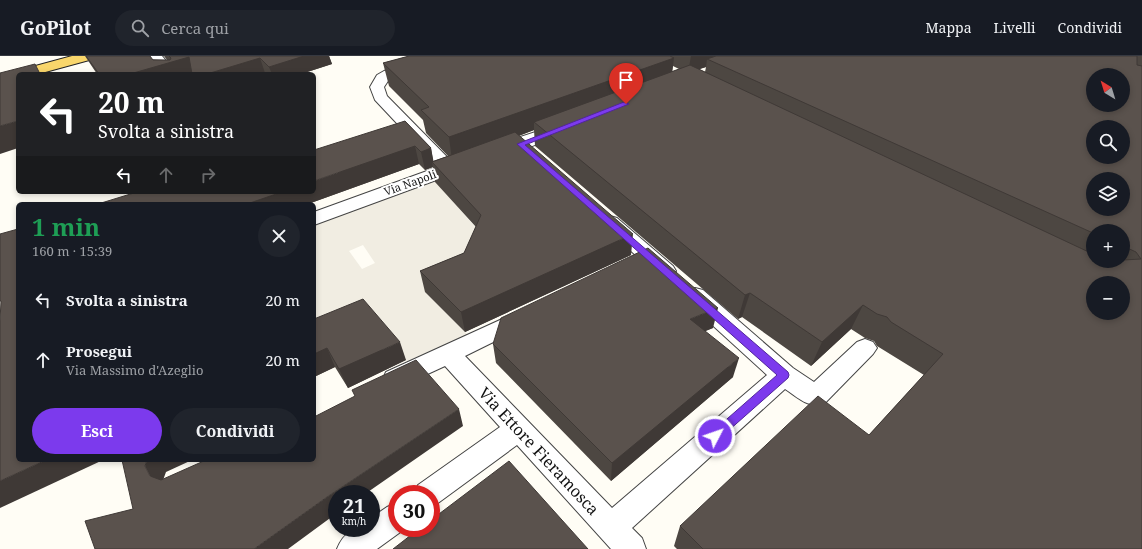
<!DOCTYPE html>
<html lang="it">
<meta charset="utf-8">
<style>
:root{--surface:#171b24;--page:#20242c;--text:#f1f3f6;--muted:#9ea1a6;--line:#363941;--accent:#7c3aed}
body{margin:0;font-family:"Noto Serif",serif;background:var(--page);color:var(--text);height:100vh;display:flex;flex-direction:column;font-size:15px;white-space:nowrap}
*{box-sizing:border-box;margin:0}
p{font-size:13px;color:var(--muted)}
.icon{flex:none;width:22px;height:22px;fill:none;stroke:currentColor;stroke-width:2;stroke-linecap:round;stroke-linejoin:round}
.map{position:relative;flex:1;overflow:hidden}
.drawer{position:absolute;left:16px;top:146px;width:300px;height:260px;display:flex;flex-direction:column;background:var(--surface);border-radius:6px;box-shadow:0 2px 6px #0003}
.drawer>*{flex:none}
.hud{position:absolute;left:16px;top:16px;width:300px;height:122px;border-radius:6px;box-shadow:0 2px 6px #0003;background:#202124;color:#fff;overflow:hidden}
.needle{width:26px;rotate:322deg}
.fabs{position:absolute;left:1086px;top:12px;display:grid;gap:8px}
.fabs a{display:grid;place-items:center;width:44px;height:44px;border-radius:50%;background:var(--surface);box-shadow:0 2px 6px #0003;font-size:20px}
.speed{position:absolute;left:328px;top:429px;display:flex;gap:8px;font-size:20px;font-weight:700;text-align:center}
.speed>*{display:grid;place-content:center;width:52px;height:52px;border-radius:50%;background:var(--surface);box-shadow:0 2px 6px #0003;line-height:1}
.speed small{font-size:10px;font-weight:400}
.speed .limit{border:6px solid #d22;background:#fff;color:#111}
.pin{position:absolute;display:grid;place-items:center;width:34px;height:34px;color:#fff;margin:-41px -17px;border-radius:50% 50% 50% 0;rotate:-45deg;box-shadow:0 0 4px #0007}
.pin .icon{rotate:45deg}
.me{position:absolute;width:44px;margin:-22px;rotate:49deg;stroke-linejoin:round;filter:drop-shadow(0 0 3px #0008)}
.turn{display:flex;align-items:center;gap:14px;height:84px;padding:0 16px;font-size:18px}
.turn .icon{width:52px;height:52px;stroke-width:2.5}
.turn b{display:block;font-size:28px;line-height:34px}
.lanes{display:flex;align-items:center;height:38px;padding:0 16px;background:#0003;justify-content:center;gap:20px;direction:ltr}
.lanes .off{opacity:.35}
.round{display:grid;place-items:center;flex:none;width:42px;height:42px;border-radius:21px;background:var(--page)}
.summary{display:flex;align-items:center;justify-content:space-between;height:68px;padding:0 16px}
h1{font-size:24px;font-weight:700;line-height:30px;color:#1e9e55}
.action{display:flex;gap:8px;margin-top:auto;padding:8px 16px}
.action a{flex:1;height:46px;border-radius:24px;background:var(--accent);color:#fff;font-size:16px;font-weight:700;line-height:46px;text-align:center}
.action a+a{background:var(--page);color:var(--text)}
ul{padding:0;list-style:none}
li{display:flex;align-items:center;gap:12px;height:60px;padding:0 16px}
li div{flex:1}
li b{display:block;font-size:15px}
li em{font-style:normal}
header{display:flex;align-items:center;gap:24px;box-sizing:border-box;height:56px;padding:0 20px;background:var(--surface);border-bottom:1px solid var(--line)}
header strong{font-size:19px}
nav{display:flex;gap:22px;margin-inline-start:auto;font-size:14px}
.search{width:280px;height:36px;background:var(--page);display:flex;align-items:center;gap:10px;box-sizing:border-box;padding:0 14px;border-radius:22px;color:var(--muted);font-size:15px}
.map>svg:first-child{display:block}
.plaza{fill:#f1ede2;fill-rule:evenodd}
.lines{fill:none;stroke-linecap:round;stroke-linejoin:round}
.minor-casing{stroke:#444;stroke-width:2}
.major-casing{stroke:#222;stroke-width:2}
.minor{fill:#fff;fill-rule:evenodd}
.major{fill:#f9d66b;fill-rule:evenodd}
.wall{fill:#4d4742;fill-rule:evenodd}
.shaded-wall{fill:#3f3936}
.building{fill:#5a524d;stroke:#3f3936;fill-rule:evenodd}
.route{fill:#7c3aed;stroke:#51269a}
.labels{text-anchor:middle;stroke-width:4;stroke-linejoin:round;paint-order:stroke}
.far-street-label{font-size:11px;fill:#111;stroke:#fff}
.near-street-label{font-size:16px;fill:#111;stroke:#fff}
</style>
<header>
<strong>GoPilot</strong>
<div class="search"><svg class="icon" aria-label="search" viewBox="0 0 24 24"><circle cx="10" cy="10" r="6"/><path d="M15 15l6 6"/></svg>Cerca qui</div>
<nav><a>Mappa</a><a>Livelli</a><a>Condividi</a></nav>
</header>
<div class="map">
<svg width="1142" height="493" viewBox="0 0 1142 493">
<rect width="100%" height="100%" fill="#fffdf5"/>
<path class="plaza" d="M 430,125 L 435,125 L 483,180 L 426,237 L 468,279 L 407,305 L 370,262 L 314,286 L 314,168 ZM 363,189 L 375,207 L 362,213 L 349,195 Z"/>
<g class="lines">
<g class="minor-casing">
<g id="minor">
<polygon points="148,0 162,0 177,18 162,18"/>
<polygon points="432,0 453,0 451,3 388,25 384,31 387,40 452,106 463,103 469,104 472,108 469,112 314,169 314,156 438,111 375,44 370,31 377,19 384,15"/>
<path d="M 563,67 L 569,69 L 571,72 L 569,75 C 552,82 509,102 493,98 L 491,94 L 493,90 Z"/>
<polygon points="610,160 617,162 673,210 676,215 673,220 666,222 659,220 603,170 600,166 603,162"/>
<path d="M 695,232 L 703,234 L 793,312 L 814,326 L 857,286 L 865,283 L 873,286 L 877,292 L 873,298 L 825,347 C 808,353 799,342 785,333 L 632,472 L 642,482 L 646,493 L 611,493 L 517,389 L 438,447 L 431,450 L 431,438 L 414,438 L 418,429 L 500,371 L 445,310 L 395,333 L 386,330 L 383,323 L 386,316 L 524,253 L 532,255 L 535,261 L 532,267 L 465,300 L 612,452 L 767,319 L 687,246 L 684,240 L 687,234 Z"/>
<path d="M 397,447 L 397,472 L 406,472 L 377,493 L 337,493 C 344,476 353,472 371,472 L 371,462 L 387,451 Z"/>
</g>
</g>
<g class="major-casing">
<polygon id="major" points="72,0 95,0 93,3 38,18 18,18 18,21 15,18 17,15"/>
</g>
<use href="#minor" class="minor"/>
<use href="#major" class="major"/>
</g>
<g class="wall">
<polygon points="85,0 167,4 164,0 329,0 332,8 301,18 266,18 265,17 97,18"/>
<path d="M 409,0 L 1142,0 L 1142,493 L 677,493 L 674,490 L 680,470 L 869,379 L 924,319 L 877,290 L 874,285 L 865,282 L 851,273 L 811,310 L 742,261 L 738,263 L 535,90 L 534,74 L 519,80 L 631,199 L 465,276 L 425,236 L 420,215 L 464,197 L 476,171 L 435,126 L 433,111 L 425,114 L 419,108 L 308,148 L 98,148 L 314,136 L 405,65 L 431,92 L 433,105 L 448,100 L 426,77 L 423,64 L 389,30 L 383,7 ZM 673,10 L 679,13 L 672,16 ZM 706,11 L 705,16 L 699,13 ZM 1093,175 L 1123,175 L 1123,205 L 1093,205 Z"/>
<polygon points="314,263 406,304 348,332 335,311 314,321"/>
<polygon points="713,272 705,275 733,321 611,425 496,307 493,288"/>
</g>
<g class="shaded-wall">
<polygon points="304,0 329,0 332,8 301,18 272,18 269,11"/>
<polygon points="691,0 736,0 707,3 706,11 688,17"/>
<polygon points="189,1 196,16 190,18 130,18"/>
<polygon points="260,2 265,17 263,18 207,18"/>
<polygon points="674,2 671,24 534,66 534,74 452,104 449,81"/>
<polygon points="18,65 18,92 0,98 0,70"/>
<polygon points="415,90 419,108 308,148 247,148 282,136 314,136 314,125"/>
<polygon points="431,92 434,108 432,106 433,111 425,114 421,96"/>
<polygon points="633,178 631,199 465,276 461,256"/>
<polygon points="750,237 742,261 738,263 745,239"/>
<polygon points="863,249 851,273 811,310 822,286"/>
<polygon points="718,252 713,272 686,283 690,263"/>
<polygon points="400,286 406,304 348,332 339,313"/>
<polygon points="327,292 335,311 314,321 314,298"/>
<polygon points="739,302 733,321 611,425 612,407"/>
<polygon points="459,353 463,370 365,438 337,438 337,457 288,493 254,493 327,441"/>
<polygon points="46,404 103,404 0,452 0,425"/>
<polygon points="147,404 192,404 166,416 162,427 150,420 145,410"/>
</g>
<g class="building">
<polygon points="86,0 150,0 153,4 170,4 171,2 169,0 304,0 269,11 260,2 207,18 192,18 189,1 130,18 99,18"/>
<polygon points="409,0 670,0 674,2 449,81 421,54 429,51 383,7"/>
<path d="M 716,0 L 1137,0 L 1137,9 L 1142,10 L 1142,493 L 703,493 L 680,470 L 818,340 L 869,379 L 943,298 L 891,266 L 887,261 L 877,258 L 863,249 L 822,286 L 750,237 L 745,239 L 534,66 L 690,9 L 1093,198 L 1093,205 L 1109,205 L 1114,207 L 1115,205 L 1123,205 L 1123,204 L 1141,203 L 1136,196 L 1123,190 L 1123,175 L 1093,175 L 1093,177 L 707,3 ZM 1093,19 L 1123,19 L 1123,49 L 1093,49 ZM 1093,71 L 1123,71 L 1123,101 L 1093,101 ZM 1093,123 L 1123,123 L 1123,153 L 1093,153 ZM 1093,227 L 1123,227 L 1123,257 L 1093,257 Z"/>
<polygon points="35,8 40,18 18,18 18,65 0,70 0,17"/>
<polygon points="405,65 431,92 421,96 415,90 314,125 314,94"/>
<polygon points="515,76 633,178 461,256 420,215 464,197 481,159 432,106"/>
<polygon points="137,136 282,136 247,148 98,148"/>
<polygon points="18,173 18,404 46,404 0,425 0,265 1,245 0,245 0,178"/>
<polygon points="648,192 718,252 690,263 739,302 612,407 493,288 501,262"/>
<polygon points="363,243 400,286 339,313 327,292 314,298 314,263"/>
<polygon points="416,304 459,353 327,441 254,493 95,493 85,465 133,453 122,404 147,404 145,410 150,420 161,424 206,404 314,404 314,361 355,340 352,334"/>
<polygon points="509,405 588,493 393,493 420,472 431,472 431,464"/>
</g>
<polygon class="route" points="624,46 629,48 525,89 788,316 789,319 788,322 719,383 715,385 711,383 710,380 711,377 777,319 517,88"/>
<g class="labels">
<g class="far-street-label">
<text transform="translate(410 127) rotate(-20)" y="4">Via Napoli</text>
</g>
<g class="near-street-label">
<text transform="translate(539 395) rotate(47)" y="6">Via Ettore Fieramosca</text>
</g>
</g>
</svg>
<div class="fabs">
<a><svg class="needle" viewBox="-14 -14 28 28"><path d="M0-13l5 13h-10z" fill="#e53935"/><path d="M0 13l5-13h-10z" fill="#9ea1a6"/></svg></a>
<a><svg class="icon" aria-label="search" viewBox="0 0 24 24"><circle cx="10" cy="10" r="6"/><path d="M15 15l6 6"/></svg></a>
<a><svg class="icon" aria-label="layers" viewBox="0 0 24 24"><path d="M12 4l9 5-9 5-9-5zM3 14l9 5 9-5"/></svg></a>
<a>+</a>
<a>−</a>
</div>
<div class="speed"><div>21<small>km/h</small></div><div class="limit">30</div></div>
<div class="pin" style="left:626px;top:48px;background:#d93025"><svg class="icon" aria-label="arrive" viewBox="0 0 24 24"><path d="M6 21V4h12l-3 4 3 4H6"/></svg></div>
<svg class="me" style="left:715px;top:380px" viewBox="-20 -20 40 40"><circle r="17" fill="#7c3aed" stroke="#fff" stroke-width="3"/><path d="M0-11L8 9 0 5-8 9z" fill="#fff"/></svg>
<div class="hud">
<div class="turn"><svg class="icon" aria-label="left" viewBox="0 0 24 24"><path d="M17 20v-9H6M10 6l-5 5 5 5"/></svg><div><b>20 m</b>Svolta a sinistra</div></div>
<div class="lanes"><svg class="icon" aria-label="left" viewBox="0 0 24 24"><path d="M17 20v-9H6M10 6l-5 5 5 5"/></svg><svg class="icon off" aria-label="ahead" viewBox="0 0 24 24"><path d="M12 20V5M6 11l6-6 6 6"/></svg><svg class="icon off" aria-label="right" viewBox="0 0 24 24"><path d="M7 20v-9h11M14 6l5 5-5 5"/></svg></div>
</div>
<section class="drawer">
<div class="summary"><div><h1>1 min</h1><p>160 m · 15:39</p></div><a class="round"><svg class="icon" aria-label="close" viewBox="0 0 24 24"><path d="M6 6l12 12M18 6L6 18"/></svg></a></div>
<ul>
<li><svg class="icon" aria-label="left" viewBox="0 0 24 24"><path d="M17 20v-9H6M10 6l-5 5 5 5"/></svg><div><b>Svolta a sinistra</b></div><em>20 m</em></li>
<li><svg class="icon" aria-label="ahead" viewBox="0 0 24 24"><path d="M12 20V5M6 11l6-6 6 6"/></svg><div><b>Prosegui</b><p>Via Massimo d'Azeglio</p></div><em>20 m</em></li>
</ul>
<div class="action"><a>Esci</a><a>Condividi</a></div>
</section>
</div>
